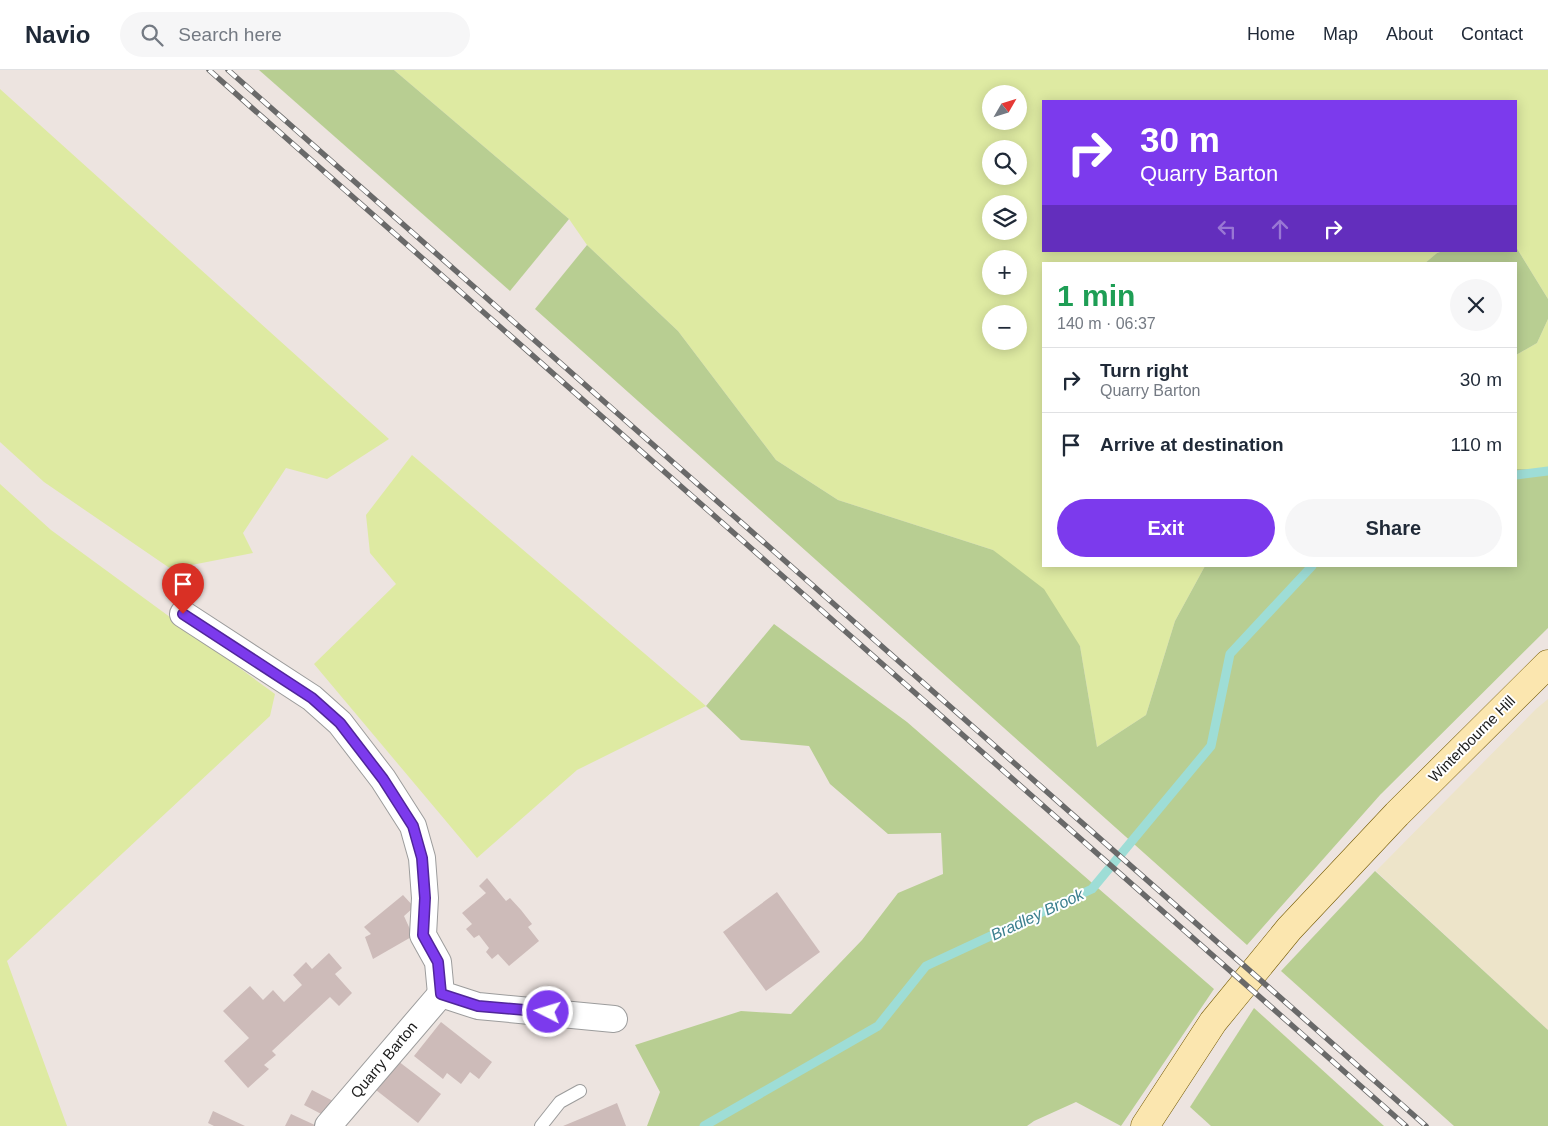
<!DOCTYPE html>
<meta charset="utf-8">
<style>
:root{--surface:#fff;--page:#f6f6f7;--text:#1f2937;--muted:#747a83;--line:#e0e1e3;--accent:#7c3aed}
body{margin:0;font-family:Helvetica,sans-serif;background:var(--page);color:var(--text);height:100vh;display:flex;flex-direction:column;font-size:19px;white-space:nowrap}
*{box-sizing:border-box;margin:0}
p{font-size:16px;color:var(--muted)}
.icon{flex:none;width:28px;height:28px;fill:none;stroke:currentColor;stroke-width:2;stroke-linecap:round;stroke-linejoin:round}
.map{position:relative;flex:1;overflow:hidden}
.panel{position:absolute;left:1042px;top:192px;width:475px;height:305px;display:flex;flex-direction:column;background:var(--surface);border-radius:0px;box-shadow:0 2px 12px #0003}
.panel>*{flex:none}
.guide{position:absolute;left:1042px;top:30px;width:475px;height:152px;border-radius:0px;box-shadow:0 2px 12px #0003;background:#7c3aed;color:#fff;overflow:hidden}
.needle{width:32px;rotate:51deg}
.controls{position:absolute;left:982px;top:15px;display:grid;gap:10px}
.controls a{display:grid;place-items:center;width:45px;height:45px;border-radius:50%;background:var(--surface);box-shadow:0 2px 12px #0003;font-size:25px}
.pin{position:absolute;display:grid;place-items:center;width:42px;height:42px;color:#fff;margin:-51px -21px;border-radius:50% 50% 50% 0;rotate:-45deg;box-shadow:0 0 5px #0007}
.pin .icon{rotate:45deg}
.me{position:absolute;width:55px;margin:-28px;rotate:275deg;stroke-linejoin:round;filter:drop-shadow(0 0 4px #0008)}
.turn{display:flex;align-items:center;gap:18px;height:105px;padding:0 15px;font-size:22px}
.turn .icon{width:65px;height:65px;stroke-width:2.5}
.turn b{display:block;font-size:35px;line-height:42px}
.lanes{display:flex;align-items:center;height:48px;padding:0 15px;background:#0003;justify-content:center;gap:25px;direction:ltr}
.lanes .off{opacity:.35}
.round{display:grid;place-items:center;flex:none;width:52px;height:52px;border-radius:26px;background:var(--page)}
.head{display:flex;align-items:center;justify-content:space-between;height:85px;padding:0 15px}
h1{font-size:30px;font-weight:600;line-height:38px;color:#1e9e55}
.primary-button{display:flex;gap:10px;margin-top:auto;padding:10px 15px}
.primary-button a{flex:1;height:58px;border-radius:30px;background:var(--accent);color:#fff;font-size:20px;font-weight:600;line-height:58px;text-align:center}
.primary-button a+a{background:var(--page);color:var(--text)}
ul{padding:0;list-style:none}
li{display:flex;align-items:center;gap:15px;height:65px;padding:0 15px;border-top:1px solid var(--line)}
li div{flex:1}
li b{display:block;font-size:19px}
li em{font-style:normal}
header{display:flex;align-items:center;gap:30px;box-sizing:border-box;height:70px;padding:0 25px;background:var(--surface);border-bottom:1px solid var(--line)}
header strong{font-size:24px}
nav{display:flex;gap:28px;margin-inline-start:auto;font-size:18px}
.search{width:350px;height:45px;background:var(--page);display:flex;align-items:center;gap:12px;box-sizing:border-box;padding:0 18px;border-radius:28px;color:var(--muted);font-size:19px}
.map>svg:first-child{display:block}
.farmland{fill:#ede4c9}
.grass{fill:#deeaa2;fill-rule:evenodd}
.forest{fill:#b8ce92}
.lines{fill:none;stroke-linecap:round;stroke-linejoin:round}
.stream{stroke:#9eddd6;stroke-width:9}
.building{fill:#cdbbb9}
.lane-casing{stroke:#9c9c9c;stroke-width:14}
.street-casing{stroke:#9c9c9c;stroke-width:28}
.secondary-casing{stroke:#735901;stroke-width:29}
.lane{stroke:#fff;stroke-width:12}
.street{stroke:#fff;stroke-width:26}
.secondary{stroke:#fbe6af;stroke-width:28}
.rail-casing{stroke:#696969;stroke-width:5.5}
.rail{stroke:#fff;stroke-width:4;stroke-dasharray:11;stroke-linecap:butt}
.route-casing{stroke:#51269a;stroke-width:12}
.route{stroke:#7c3aed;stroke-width:9}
.labels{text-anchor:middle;stroke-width:4;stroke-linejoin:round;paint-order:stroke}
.street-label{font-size:15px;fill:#1b1b1b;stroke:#fff}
.water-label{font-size:16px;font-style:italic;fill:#3b7f8e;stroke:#fff}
</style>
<header>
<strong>Navio</strong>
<div class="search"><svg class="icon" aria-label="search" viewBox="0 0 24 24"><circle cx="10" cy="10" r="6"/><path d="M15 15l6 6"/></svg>Search here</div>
<nav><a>Home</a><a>Map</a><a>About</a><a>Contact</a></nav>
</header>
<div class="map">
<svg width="1548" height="1056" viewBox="0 0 1548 1056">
<rect width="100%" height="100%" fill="#ede4e0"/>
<polygon class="farmland" points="1548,629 1548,960 1376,801 1536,639"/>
<g class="grass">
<path d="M 394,0 L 1548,0 L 1548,229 L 1516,177 L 1516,31 L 1044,31 L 1044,181 L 1443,181 L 1437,183 L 1424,194 L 1044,194 L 1044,496 L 1205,496 L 1175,551 L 1146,645 L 1097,677 L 1080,576 L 993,480 L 838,430 L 776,390 L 678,261 L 587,175 L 569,149 ZM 991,24 L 1019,24 L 1019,51 L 991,51 ZM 991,79 L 1019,79 L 1019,106 L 991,106 ZM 991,134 L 1019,134 L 1019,161 L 991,161 ZM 991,189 L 1019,189 L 1019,216 L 991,216 ZM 991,244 L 1019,244 L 1019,271 L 991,271 Z"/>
<polygon points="0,19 389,369 327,409 286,398 243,463 253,483 171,499 44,412 0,372"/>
<polygon points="1548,249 1548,400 1516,399 1516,285 1537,273"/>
<polygon points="412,385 706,636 577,700 477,788 314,594 396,514 370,483 366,445"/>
<polygon points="0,414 51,460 275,624 270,646 7,891 67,1056 0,1056"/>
</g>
<g class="forest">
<polygon points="259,0 394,0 569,149 510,221"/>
<polygon points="587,175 678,261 776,390 838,430 993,480 1044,519 1080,576 1097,677 1146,645 1175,551 1205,496 1516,496 1516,399 1548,400 1548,558 1380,725 1247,875 535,239"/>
<polygon points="1516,177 1548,229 1548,249 1537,273 1516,285 1516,194 1424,194 1437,183 1443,181 1516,181"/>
<polygon points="774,554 907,652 1214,919 1121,1056 1076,1032 1034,1051 1027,1056 647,1056 660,1022 635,975 741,941 791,944 862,870 898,823 943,804 941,763 888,764 830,714 809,676 741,670 706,636"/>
<polygon points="1375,801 1548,960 1548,1056 1454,1056 1281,901"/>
<polygon points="1254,938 1384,1056 1211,1056 1190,1037"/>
</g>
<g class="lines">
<g class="stream">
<polyline points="1516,405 1548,401"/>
<polyline points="704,1056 878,956 926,896 1092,819 1211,676 1230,584 1312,496"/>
</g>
</g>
<g class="building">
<polygon points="487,808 506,831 510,828 521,840 532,854 528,857 539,871 509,896 498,884 492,889 486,882 489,878 479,865 474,868 466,859 472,854 462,843 486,823 479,816"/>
<polygon points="777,822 820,882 766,921 723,862"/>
<polygon points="403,825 414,837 404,846 413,866 373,889 365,867 371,864 364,857"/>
<polygon points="329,883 342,898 335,904 352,923 339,936 330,927 272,981 276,985 264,995 269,999 248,1018 224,991 249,968 223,941 250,916 263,930 273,920 284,932 302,915 293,905 306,892 312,899"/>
<polygon points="441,952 492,992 479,1009 470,1002 461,1014 447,1003 443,1009 414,986"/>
<polygon points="398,991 441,1024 418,1053 376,1020"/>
<polygon points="312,1020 335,1032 327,1047 304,1035"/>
<polygon points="617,1033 626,1056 563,1056 587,1046"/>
<polygon points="213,1041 245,1056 214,1056 208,1053"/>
<polygon points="291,1044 317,1056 285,1056"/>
</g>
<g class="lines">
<g class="lane-casing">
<polyline id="lane" points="541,1056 560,1032 580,1021"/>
</g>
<g class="street-casing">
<g id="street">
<polyline points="183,544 312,628 340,653 383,709 413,756 422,788 425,828 423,865 438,892 441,924 478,936 614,949"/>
<polyline points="328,1056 441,924"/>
</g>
</g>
<g class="secondary-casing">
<polyline id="secondary" points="1145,1056 1213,952 1289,859 1397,744 1548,594"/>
</g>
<use href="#lane" class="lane"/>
<use href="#street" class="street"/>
<use href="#secondary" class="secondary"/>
<g class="rail-casing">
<g id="rail">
<polyline points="209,0 1406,1056"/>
<polyline points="228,0 1426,1056"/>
</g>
</g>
<use href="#rail" class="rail"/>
</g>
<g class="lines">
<g class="route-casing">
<polyline id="route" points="183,544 312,628 340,653 383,709 413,756 422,788 425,828 423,865 438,892 441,924 478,936 548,942"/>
</g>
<use href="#route" class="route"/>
</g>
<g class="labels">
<g class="street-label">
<text transform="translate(1472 669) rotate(-45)" y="5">Winterbourne Hill</text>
<text transform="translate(384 990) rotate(-50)" y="5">Quarry Barton</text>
</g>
<g class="water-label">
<text transform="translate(1037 844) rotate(-25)" y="6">Bradley Brook</text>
</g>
</g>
</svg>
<div class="controls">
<a><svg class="needle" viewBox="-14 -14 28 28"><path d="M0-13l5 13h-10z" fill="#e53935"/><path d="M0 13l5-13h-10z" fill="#747a83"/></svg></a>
<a><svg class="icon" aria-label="search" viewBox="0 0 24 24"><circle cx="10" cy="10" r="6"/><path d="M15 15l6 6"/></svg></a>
<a><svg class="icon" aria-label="layers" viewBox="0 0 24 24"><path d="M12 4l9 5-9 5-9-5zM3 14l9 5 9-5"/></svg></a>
<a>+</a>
<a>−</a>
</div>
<div class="pin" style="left:183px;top:544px;background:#d93025"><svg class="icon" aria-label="arrive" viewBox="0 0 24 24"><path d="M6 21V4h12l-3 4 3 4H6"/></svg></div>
<svg class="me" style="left:548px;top:942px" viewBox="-20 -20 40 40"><circle r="17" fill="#7c3aed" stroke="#fff" stroke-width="3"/><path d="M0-11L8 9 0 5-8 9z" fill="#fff"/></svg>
<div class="guide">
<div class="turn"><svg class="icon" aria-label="right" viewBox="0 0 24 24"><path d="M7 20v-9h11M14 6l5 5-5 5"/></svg><div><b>30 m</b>Quarry Barton</div></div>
<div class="lanes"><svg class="icon off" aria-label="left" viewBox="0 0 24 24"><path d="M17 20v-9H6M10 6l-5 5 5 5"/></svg><svg class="icon off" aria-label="ahead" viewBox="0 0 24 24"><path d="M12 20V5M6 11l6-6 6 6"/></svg><svg class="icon" aria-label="right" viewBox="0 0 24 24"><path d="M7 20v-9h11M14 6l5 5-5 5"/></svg></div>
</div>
<section class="panel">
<div class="head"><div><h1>1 min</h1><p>140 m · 06:37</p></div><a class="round"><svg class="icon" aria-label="close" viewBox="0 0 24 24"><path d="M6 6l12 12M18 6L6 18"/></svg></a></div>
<ul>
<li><svg class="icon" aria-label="right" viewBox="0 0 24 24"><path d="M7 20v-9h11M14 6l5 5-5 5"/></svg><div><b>Turn right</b><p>Quarry Barton</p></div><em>30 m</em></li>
<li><svg class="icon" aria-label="arrive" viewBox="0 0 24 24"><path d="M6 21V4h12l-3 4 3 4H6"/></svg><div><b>Arrive at destination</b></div><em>110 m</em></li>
</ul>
<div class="primary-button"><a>Exit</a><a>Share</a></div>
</section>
</div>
